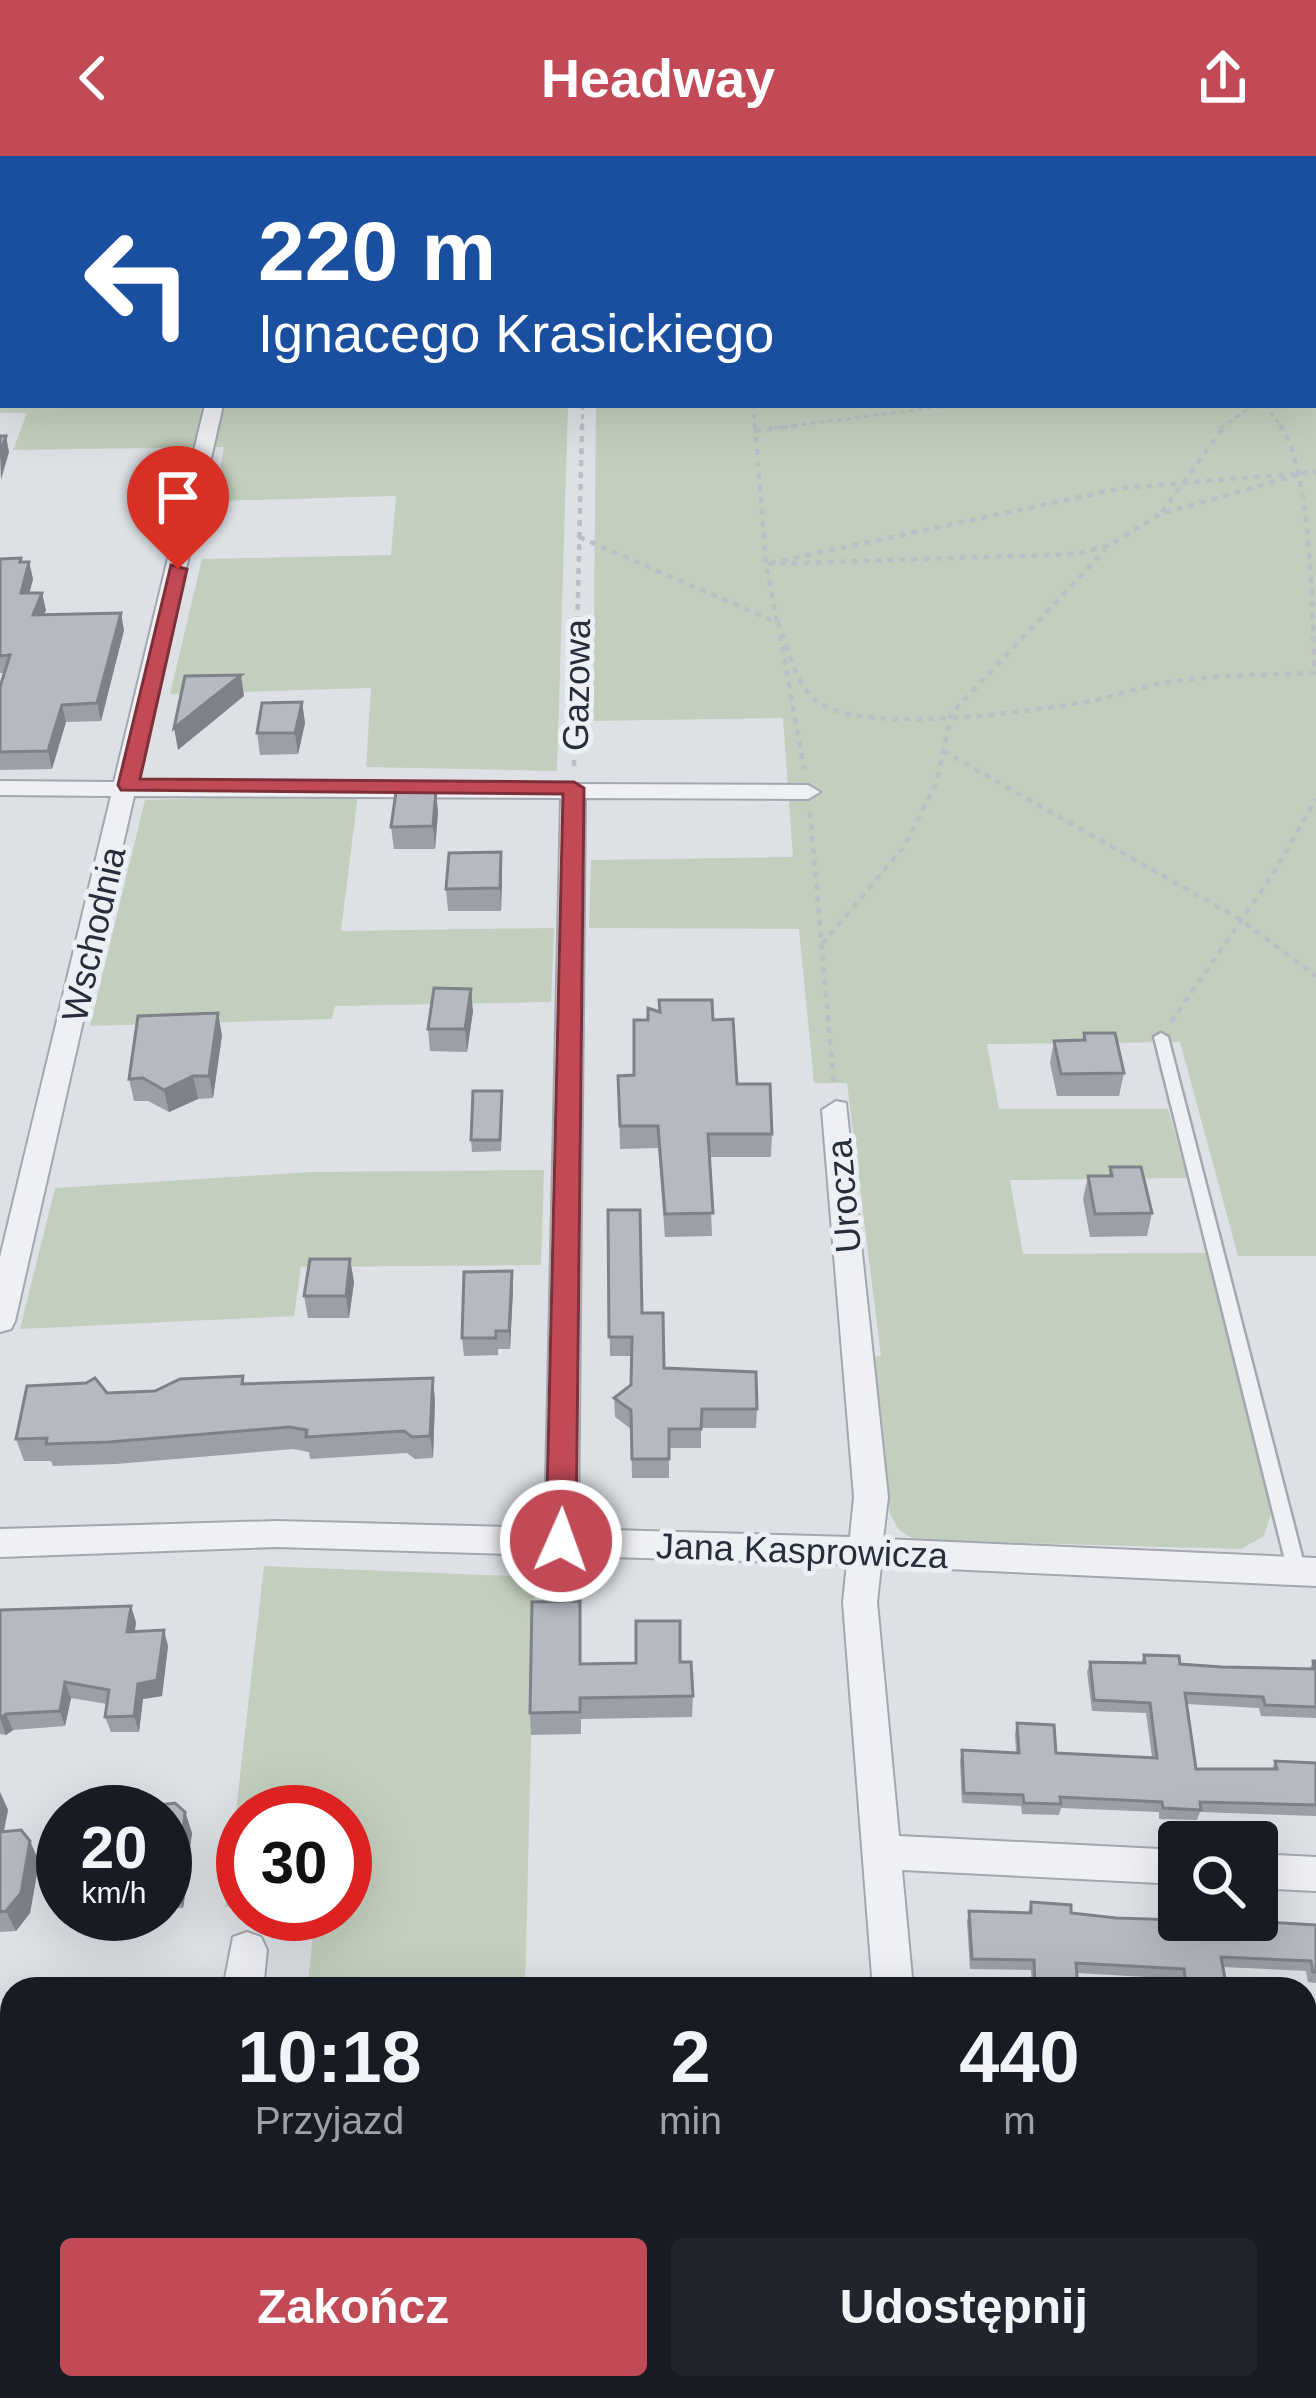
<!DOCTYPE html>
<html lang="pl">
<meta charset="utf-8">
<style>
:root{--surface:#171b24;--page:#20242c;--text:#f1f3f6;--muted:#9ea1a6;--accent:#c24a57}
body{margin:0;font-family:Arial,sans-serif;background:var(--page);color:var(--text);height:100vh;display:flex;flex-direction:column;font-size:45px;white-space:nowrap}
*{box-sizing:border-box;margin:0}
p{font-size:39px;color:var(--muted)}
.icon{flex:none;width:66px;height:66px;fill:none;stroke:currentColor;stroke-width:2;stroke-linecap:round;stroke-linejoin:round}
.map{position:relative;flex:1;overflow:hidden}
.side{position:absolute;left:0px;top:1821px;width:1317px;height:423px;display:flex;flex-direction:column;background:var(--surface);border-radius:36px 36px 0 0;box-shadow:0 12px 48px #0002}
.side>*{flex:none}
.top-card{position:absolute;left:0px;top:0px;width:1317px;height:252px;box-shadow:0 12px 48px #0002;background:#1a4fa0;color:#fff;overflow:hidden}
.buttons{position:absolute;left:1158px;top:1665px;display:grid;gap:24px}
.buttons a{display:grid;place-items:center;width:120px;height:120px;border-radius:12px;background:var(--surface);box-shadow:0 12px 48px #0002;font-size:60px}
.speed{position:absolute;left:36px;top:1629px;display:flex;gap:24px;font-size:60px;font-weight:700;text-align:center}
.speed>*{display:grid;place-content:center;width:156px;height:156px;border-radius:50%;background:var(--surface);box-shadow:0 12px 48px #0002;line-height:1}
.speed small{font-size:30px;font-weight:400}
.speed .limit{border:18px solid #d22;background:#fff;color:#111}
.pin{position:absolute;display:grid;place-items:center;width:102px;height:102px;color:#fff;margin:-123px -51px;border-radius:50% 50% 50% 0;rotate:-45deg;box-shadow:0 0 12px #0007}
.pin .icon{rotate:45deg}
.me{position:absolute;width:132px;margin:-66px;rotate:2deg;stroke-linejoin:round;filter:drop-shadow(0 0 9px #0008)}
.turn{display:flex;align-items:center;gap:42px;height:252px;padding:0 60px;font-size:54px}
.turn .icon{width:156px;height:156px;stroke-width:2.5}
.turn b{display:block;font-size:84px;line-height:102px}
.eta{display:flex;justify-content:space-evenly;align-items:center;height:204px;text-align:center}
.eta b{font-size:72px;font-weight:600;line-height:84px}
.action{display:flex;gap:24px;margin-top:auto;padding:24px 60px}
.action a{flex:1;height:138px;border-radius:12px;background:var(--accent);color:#fff;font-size:48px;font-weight:600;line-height:138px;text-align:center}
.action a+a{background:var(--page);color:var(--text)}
header{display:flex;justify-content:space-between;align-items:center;height:156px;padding:0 60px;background:var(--accent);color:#fff;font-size:54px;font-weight:600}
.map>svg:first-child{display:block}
.green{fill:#c2cfbe}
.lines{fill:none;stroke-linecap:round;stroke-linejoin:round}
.service-casing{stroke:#a3a7af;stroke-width:5}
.minor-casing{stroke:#a3a7af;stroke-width:4}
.path-far1{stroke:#bbbec4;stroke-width:3;stroke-dasharray:4.5 4.5;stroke-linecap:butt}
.path{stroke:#bbbec4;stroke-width:4.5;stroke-dasharray:6 6;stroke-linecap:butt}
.service{fill:#eff0f4;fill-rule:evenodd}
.minor{fill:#eff0f4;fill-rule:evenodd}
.wall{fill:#9b9fa7}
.shaded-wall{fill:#7e8288}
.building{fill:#b4b9c2;stroke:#7e8288;stroke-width:3}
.route{fill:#c24a57;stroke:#7e3039;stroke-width:3}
.labels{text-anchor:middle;stroke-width:10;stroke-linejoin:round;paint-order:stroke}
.street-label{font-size:36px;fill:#272e3b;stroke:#eceff3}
</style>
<header><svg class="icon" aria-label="back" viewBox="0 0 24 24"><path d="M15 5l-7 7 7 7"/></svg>Headway<svg class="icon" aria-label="share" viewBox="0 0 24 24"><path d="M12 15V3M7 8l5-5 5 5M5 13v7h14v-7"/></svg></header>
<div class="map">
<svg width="1316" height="2242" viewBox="0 0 1316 2242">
<rect width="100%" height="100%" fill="#dde0e5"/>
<g class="green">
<polygon points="1017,0 1316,0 1316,1100 1238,1100 1180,886 987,888 999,953 1168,953 1187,1022 1010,1024 1023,1098 1207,1097 1272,1354 1264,1380 1241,1393 915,1384 899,1374 890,1358 871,1201 881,1200 847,927 814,927 799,773 589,772 591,704 793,701 783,562 593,565 596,249 1314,249 1314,3"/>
<polygon points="0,193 3,249 568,249 557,615 366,611 371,532 170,538 202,403 391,399 396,340 215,345 224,291 13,294 27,257 0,257"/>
<polygon points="358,638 341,775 554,772 551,846 335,850 332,863 90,870 145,644"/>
<polygon points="544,1014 541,1109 301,1111 294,1160 20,1173 55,1032 312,1016"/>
<polygon points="264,1410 535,1421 525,1833 300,1833 308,1826 315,1758 345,1758 345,1656 243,1656 243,1751 225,1751"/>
</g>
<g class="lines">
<g class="service-casing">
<polygon id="service" points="1161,877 1168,881 1306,1416 1303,1421 1297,1423 1291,1421 1288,1416 1154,881"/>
</g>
<g class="minor-casing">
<g id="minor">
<rect x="0" y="181" width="3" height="10"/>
<polygon points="205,249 223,249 138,626 808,629 820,636 808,643 585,642 578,1373 850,1381 854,1341 822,954 836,945 846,947 888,1341 883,1383 1316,1402 1316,1430 881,1410 877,1446 899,1680 1179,1694 1179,1728 902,1714 913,1833 873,1833 843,1446 847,1408 277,1391 0,1401 0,1373 277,1365 545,1372 561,642 134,640 15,1165 11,1173 0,1176 0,1101 111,640 0,639 0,625 114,626"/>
<polygon points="1257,1698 1316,1701 1316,1735 1257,1732"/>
<polygon points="247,1776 261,1781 267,1794 263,1833 223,1833 233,1781"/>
<polygon points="1305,1992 1316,1993 1316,2035 1305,2034"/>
<polygon points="175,2232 221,2232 220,2242 174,2242"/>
<polygon points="906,2232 952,2232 953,2242 907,2242"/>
</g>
</g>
<g class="path-far1">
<polyline points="753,249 755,272"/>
<polyline points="1265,249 1282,272"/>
<polyline points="582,272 583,249"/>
<polyline points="775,272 955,249"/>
<polyline points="1221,272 1253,249"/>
</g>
<g class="path">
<polyline points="755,269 766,408 777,466"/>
<path d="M 1280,269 C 1313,317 1311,456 1315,518"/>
<polyline points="755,275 798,269"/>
<polyline points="1298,319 1160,358 1108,390 1076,398 766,408 1122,332 1316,316"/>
<polyline points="1162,356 1225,269"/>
<path d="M 579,381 L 778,467 C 789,492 795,533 821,548 C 874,579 1034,555 1096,544 C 1123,538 1149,528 1177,525 C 1223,518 1270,519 1316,517"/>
<polyline points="780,479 804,613"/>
<polyline points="943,595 1241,764 1316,820"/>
<polyline points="574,610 582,269"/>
<polyline points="810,656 834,930"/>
<polyline points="822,788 903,692 937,625 951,558 1105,394"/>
<polyline points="1171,866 1271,721 1316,643"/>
</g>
<use href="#service" class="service"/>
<use href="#minor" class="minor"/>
</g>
<g class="wall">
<polygon points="0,0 133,0 131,3 3,3 3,22 0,22"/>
<polygon points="21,402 21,406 29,406 33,423 29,437 46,454 44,458 124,474 101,565 66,566 52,613 0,614 0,531 5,517 0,517 0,403"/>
<polygon points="302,546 305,567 298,598 260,599 257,577"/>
<polygon points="436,635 438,657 435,693 394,693 391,671"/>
<polygon points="502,718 501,755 448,755 446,733"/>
<polygon points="473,855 467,896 430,895 428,873"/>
<polygon points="660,856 713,864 737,928 772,978 771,1001 709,1001 712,1080 665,1081 658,992 620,993 618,920 634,919 648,864"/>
<polygon points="1084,877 1124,917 1119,940 1057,940 1050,907 1054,885 1082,884"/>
<polygon points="222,879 213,942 198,943 169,956 148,945 134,945 129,923"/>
<polygon points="502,946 501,995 472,996 471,984"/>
<polygon points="1110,1011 1152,1057 1147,1080 1090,1081 1083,1043 1088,1020 1109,1020"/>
<polygon points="608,1054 642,1157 664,1212 757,1253 756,1272 701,1272 701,1292 669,1292 669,1322 632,1322 631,1273 615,1261 614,1242 631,1229 632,1200 610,1200"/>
<polygon points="350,1103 354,1126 349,1162 308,1162 304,1140"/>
<polygon points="513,1133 510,1193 498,1193 498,1199 464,1200 462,1182"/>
<polygon points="244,1228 435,1244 433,1302 415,1303 407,1297 310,1303 309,1296 293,1293 116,1308 53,1310 51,1305 24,1305 16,1283 107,1237"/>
<polygon points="580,1445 581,1508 680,1506 693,1540 692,1561 581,1563 581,1578 531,1579 530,1557"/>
<polygon points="0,1454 136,1466 135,1475 168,1490 162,1540 143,1543 139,1576 111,1576 105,1561 107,1548 71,1542 65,1570 13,1574 6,1579 0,1578"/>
<polygon points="1144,1499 1180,1508 1222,1511 1310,1513 1313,1505 1316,1505 1316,1562 1261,1560 1259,1552 1187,1548 1196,1613 1272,1613 1275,1605 1316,1607 1316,1660 1200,1656 1197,1664 1159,1663 1159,1656 1061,1652 1059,1659 1022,1658 1021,1650 962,1647 960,1605 962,1594 1016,1597 1015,1578 1017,1567 1056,1597 1152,1601 1146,1557 1092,1555 1087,1516 1090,1506 1141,1507"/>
<polygon points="0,1636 8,1654 4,1675 30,1685 39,1706 30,1757 16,1775 0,1776"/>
<polygon points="165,1656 185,1656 192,1677 189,1698 180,1706 187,1727 183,1752 165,1753"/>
<polygon points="1031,1746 1071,1757 1116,1762 1174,1763 1177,1752 1179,1764 1316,1769 1316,1827 1308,1826 1306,1815 1223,1811 1227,1833 1181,1833 1180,1823 1077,1817 1078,1833 1032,1833 1031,1814 970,1813 967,1765 969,1755 1028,1757"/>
<polygon points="1305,1896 1316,1897 1316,1945 1305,1945"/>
<polygon points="1315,2177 1316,2238 1309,2238 1310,2242 1251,2242 1250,2233 1241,2233 1305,2232"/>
<polygon points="260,2232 396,2232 395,2239 333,2242 264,2242"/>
</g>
<g class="shaded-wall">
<polygon points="6,280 9,296 1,324 0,298"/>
<polygon points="29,406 33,423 25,454 21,437"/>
<polygon points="42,437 46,454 37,475 33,459"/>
<polygon points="121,457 124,474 101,565 97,547"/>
<polygon points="241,519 244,540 178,594 174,572"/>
<polygon points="302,546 305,567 298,598 295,577"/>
<polygon points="62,549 66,566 52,613 48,595"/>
<polygon points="436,635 438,657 435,693 433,670"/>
<polygon points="501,696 502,718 501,755 500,732"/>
<polygon points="471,833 473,855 467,896 465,873"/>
<polygon points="218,857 222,879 213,942 209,920"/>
<polygon points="193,920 198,943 169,956 164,934"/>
<polygon points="350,1103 354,1126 349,1162 346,1140"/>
<polygon points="512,1115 513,1133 510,1193 509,1175"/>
<polygon points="433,1222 435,1244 433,1302 430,1280"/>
<polygon points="131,1450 136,1466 132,1491 127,1476"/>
<polygon points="164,1474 168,1490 162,1540 143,1543 139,1576 134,1560 138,1528"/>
<polygon points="65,1526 71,1542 65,1570 60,1555"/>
<polygon points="6,1558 13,1574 6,1579 0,1563"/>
<polygon points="0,1636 8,1654 0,1692"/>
<polygon points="185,1656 192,1677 189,1698 171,1713 165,1691"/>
<polygon points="30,1685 39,1706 30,1757 16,1775 6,1755"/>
<polygon points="180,1706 187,1727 183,1752 176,1732"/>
</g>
<g class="building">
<polygon points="0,0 122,0 120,3 3,3 0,5"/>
<polygon points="398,0 438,0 437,3 397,3"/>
<polygon points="0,280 6,280 0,298"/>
<polygon points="21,402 20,406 29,406 21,437 42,437 33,459 121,457 97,547 62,549 48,595 0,596 0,531 10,499 0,500 0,403"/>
<polygon points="241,519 174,572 185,520"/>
<polygon points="302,546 295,577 257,577 262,547"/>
<polygon points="436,635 433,670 391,671 396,636"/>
<polygon points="501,696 500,732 446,733 449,697"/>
<polygon points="434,832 471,833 465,873 428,873"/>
<polygon points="659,844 712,844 713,864 733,863 737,928 770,928 772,978 708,978 713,1057 665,1058 658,970 620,970 618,920 634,919 634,864 648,864 648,852 660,856"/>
<polygon points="218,857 209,920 193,920 164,934 143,922 129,923 138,860"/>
<polygon points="1084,877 1115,877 1124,917 1061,918 1054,885 1085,884"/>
<polygon points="473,935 502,935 500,984 471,984"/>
<polygon points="1110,1011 1141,1011 1152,1057 1095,1058 1088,1020 1112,1020"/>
<polygon points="608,1054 640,1054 642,1157 663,1157 664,1212 756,1216 757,1253 702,1253 701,1273 669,1273 669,1303 632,1303 631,1254 614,1242 631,1229 632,1181 609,1181"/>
<polygon points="310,1103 350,1103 346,1140 304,1140"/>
<polygon points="512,1115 509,1175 496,1175 496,1182 462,1182 464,1116"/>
<polygon points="243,1220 242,1228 433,1222 430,1280 412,1281 404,1275 306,1281 307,1274 289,1271 109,1286 46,1288 47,1282 16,1283 27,1230 86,1227 95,1222 107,1237 155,1235 180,1223"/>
<polygon points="580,1445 580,1508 636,1507 636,1465 680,1465 680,1506 691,1506 693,1540 580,1542 580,1556 530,1557 532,1446"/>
<polygon points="131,1450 127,1476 164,1474 157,1524 138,1528 134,1560 105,1561 109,1534 65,1526 60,1555 6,1558 0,1563 0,1454"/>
<polygon points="1144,1499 1179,1500 1180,1508 1222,1511 1314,1513 1313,1505 1316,1505 1316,1551 1265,1549 1263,1541 1185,1537 1196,1613 1277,1613 1275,1605 1316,1607 1316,1649 1200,1646 1201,1654 1163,1652 1162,1646 1060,1641 1061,1648 1024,1647 1023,1639 964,1637 962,1594 1019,1597 1017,1567 1054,1569 1056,1597 1157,1602 1150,1547 1094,1544 1090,1506 1145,1507"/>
<polygon points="175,1647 185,1656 183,1677 165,1691 165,1656 102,1656"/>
<polygon points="21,1674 30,1685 21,1737 6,1755 0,1756 0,1676"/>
<polygon points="165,1694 180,1706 176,1732 165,1732"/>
<polygon points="1031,1746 1071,1749 1071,1757 1116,1762 1179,1764 1177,1752 1179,1753 1179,1764 1232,1764 1316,1769 1316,1816 1313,1816 1311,1805 1221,1801 1227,1833 1186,1833 1184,1813 1076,1807 1078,1833 1035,1833 1034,1804 972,1803 969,1755 1031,1757"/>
<polygon points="1305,1896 1316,1897 1316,1936 1305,1935"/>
<polygon points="1305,2123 1316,2178 1316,2228 1308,2228 1310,2242 1259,2242 1257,2232 1305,2232"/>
<polygon points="273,2232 329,2232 328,2242 271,2242"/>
<polygon points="636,2232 739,2232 739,2240 636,2242"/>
<polygon points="1016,2232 1134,2232 1136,2242 1018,2242"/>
</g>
<polygon class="route" points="171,409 187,413 140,623 574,626 584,632 576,1385 572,1394 561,1398 550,1394 546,1385 563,638 121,634 118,629"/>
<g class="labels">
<g class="street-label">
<text transform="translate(576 529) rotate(-89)" y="13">Gazowa</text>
<text transform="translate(93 778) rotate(-77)" y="13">Wschodnia</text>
<text transform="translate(843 1040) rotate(-95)" y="13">Urocza</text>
<text transform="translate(802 1394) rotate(2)" y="13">Jana Kasprowicza</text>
</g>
</g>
</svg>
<div class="buttons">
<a><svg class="icon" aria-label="search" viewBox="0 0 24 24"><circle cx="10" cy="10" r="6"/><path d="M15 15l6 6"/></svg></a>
</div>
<div class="speed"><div>20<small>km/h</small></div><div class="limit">30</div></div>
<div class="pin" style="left:178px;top:413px;background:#d93025"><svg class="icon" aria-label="arrive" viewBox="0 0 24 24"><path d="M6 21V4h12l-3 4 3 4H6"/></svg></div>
<svg class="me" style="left:561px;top:1385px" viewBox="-20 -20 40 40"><circle r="17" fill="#c24a57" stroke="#fff" stroke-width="3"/><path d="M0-11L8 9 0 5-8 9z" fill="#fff"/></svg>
<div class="top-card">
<div class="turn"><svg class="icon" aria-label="left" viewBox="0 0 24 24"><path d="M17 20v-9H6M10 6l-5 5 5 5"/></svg><div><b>220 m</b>Ignacego Krasickiego</div></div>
</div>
<section class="side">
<div class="eta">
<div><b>10:18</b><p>Przyjazd</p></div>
<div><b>2</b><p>min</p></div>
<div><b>440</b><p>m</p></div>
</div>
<div class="action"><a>Zakończ</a><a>Udostępnij</a></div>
</section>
</div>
